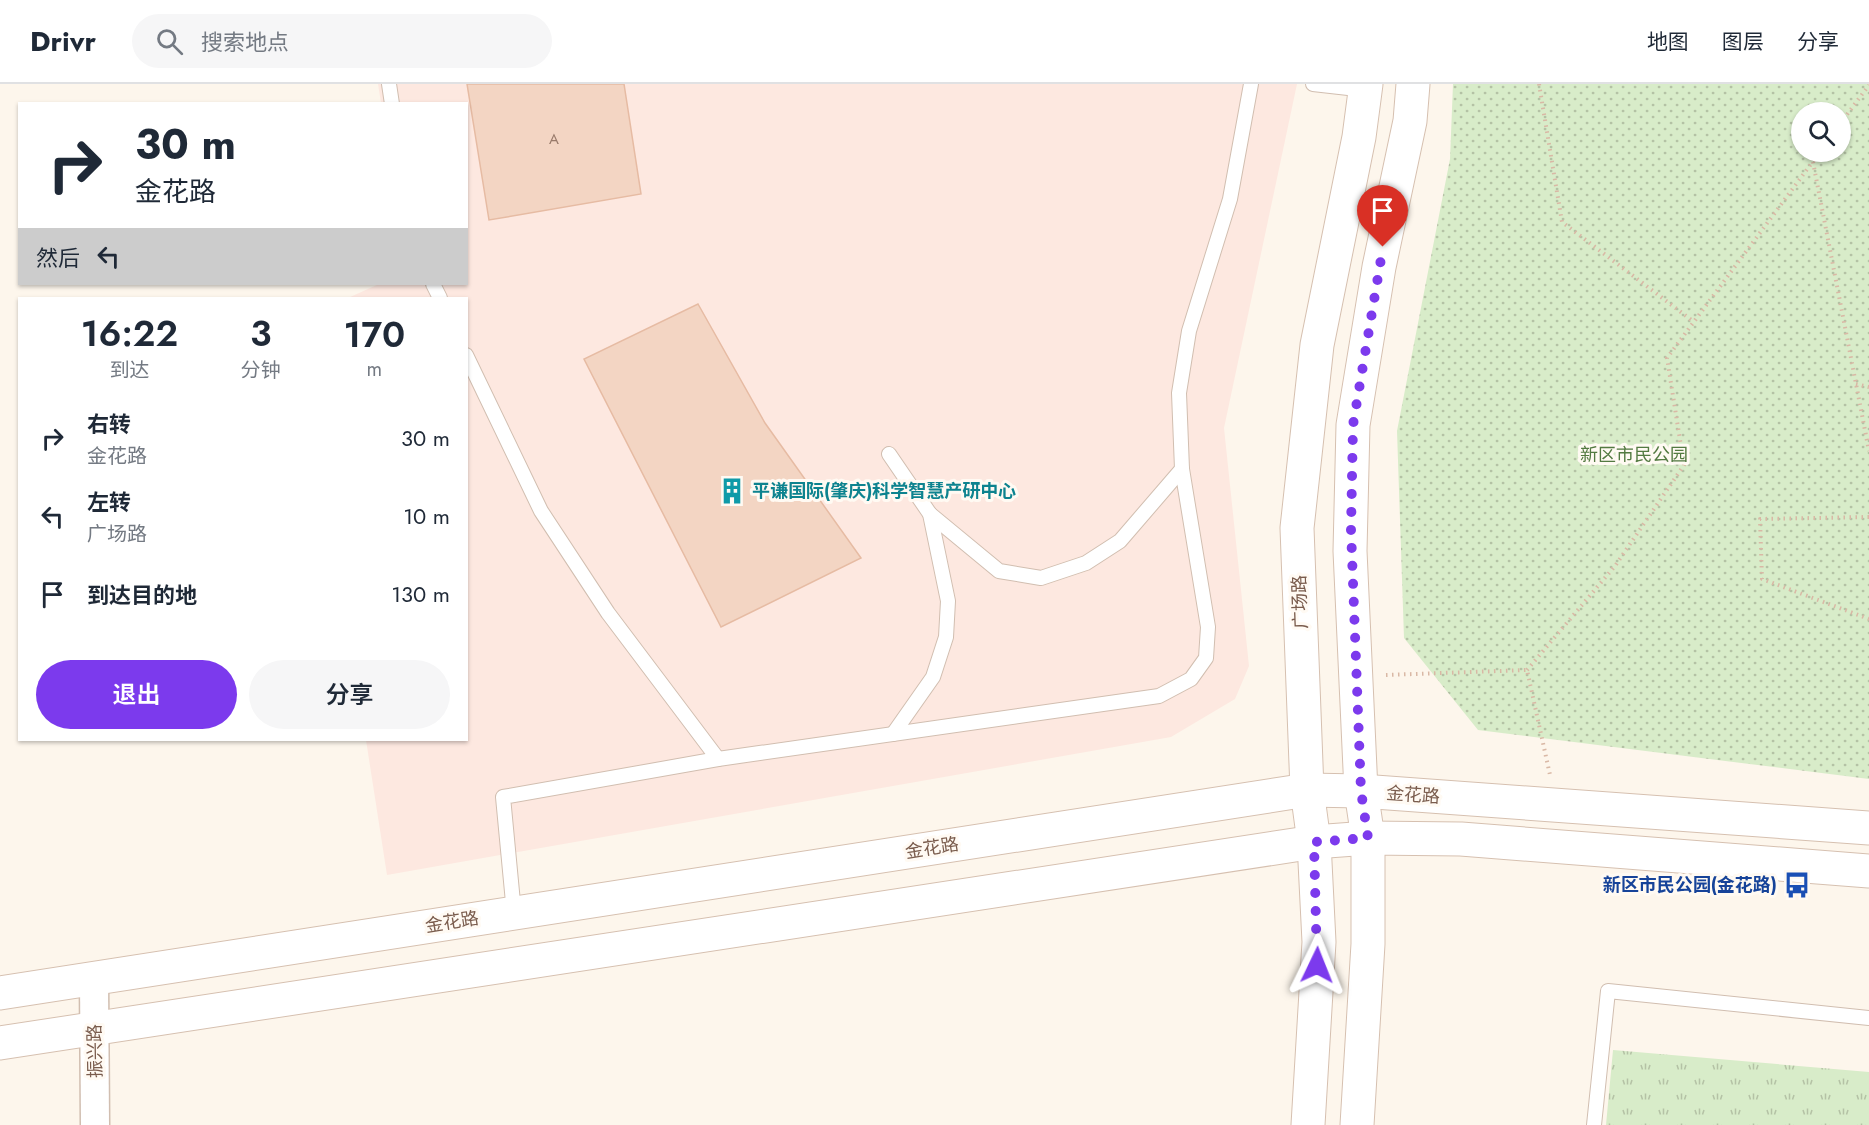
<!DOCTYPE html>
<html lang="zh">
<meta charset="utf-8">
<style>
:root{--surface:#fff;--page:#f6f6f7;--text:#1f2937;--muted:#747a83;--line:#e0e1e3;--accent:#7c3aed}
body{margin:0;font-family:Jost,"Noto Sans SC",sans-serif;background:var(--page);color:var(--text);height:100vh;display:flex;flex-direction:column;font-size:22px;white-space:nowrap}
*{box-sizing:border-box;margin:0}
p{font-size:20px;color:var(--muted)}
.icon{flex:none;width:33px;height:33px;fill:none;stroke:currentColor;stroke-width:2;stroke-linecap:round;stroke-linejoin:round}
.map{position:relative;flex:1;overflow:hidden}
.side{position:absolute;left:18px;top:213px;width:450px;height:444px;display:flex;flex-direction:column;background:var(--surface);border-radius:0px;box-shadow:0 2px 4px #0004}
.side>*{flex:none}
.guide{position:absolute;left:18px;top:18px;width:450px;height:183px;border-radius:0px;box-shadow:0 2px 4px #0004;background:#fff;color:var(--text);overflow:hidden}
.fabs{position:absolute;left:1791px;top:18px;display:grid;gap:12px}
.fabs a{display:grid;place-items:center;width:60px;height:60px;border-radius:50%;background:var(--surface);box-shadow:0 2px 4px #0004;font-size:30px}
.pin{position:absolute;display:grid;place-items:center;width:51px;height:51px;color:#fff;margin:-62px -26px;border-radius:50% 50% 50% 0;rotate:-45deg;box-shadow:0 0 6px #0007}
.pin .icon{rotate:45deg}
.me{position:absolute;width:66px;margin:-33px;rotate:2deg;stroke-linejoin:round;filter:drop-shadow(0 0 4px #0008)}
.turn{display:flex;align-items:center;gap:21px;height:126px;padding:0 18px;font-size:27px}
.turn .icon{width:78px;height:78px;stroke-width:2.5}
.turn b{display:block;font-size:42px;line-height:51px}
.then{display:flex;align-items:center;height:57px;padding:0 18px;background:#0003;gap:12px;font-size:22px}
.eta{display:flex;justify-content:space-evenly;align-items:center;height:102px;text-align:center}
.eta b{font-size:36px;font-weight:600;line-height:42px}
.button{display:flex;gap:12px;margin-top:auto;padding:12px 18px}
.button a{flex:1;height:69px;border-radius:36px;background:var(--accent);color:#fff;font-size:24px;font-weight:600;line-height:69px;text-align:center}
.button a+a{background:var(--page);color:var(--text)}
ul{padding:0;list-style:none}
li{display:flex;align-items:center;gap:18px;height:78px;padding:0 18px}
li div{flex:1}
li b{display:block;font-size:22px}
li em{font-style:normal}
header{display:flex;align-items:center;gap:36px;box-sizing:border-box;height:84px;padding:0 30px;background:var(--surface);border-bottom:2px solid var(--line)}
header strong{font-size:28px}
nav{display:flex;gap:33px;margin-inline-start:auto;font-size:21px}
.search{width:420px;height:54px;background:var(--page);display:flex;align-items:center;gap:15px;box-sizing:border-box;padding:0 21px;border-radius:33px;color:var(--muted);font-size:22px}
.map>svg:first-child{display:block}
.commercial{fill:#fde8e0}
.grass{fill:url(#grass-tufts)}
.park{fill:url(#park-dots);fill-rule:evenodd}
.building{fill:#f3d5c3;stroke:#e6bba3;stroke-width:1.5}
.lines{fill:none;stroke-linecap:round;stroke-linejoin:round}
.lane-casing{stroke:#d1beb0;stroke-width:16}
.street-casing{stroke:#d1beb0;stroke-width:31}
.secondary-casing{stroke:#d6c0b0;stroke-width:35}
.path{stroke:#d9b8a5;stroke-width:4;stroke-dasharray:1.5 4.5;stroke-linecap:butt}
.lane{stroke:#fff;stroke-width:14}
.street{stroke:#fff;stroke-width:28}
.secondary{stroke:#fff;stroke-width:33}
.route{stroke:#7c3aed;stroke-width:10;stroke-dasharray:0 18}
.labels{text-anchor:middle;stroke-width:6;stroke-linejoin:round;paint-order:stroke}
.number-label{font-size:15px;fill:#987a6a}
.park-label{font-size:18px;fill:#537a41;stroke:#fffaf3}
.culture-label{font-size:18px;font-weight:bold;fill:#0d838f;stroke:#fffaf3;text-anchor:start}
.street-label{font-size:18px;fill:#7a5c4d;stroke:#fffaf3}
.transit-label{font-size:18px;font-weight:bold;fill:#164399;stroke:#fffaf3;text-anchor:end}
</style>
<header>
<strong>Drivr</strong>
<div class="search"><svg class="icon" aria-label="search" viewBox="0 0 24 24"><circle cx="10" cy="10" r="6"/><path d="M15 15l6 6"/></svg>搜索地点</div>
<nav><a>地图</a><a>图层</a><a>分享</a></nav>
</header>
<div class="map">
<svg width="1869" height="1041" viewBox="0 0 1869 1041">
<defs>
<pattern id="grass-tufts" width="24" height="20" patternUnits="userSpaceOnUse" patternTransform="scale(1.5)"><rect width="24" height="20" fill="#d8ecc9"/><path d="M3 7l-1-3M5 7V3M7 7l1-3M15 17l-1-3M17 17v-4M19 17l1-3" fill="none" stroke="#b4c2a5"/></pattern>
<pattern id="park-dots" width="8" height="8" patternUnits="userSpaceOnUse" patternTransform="scale(1.5)"><rect width="8" height="8" fill="#d8ecc9"/><path d="M2 2h.1M6 6h.1" fill="none" stroke="#b4c2a5" stroke-width="1.8" stroke-linecap="round"/></pattern>
</defs>
<rect width="100%" height="100%" fill="#fdf6ec"/>
<polygon class="commercial" points="378,0 1297,0 1224,344 1249,582 1235,615 1171,653 387,791 366,656 466,656 466,214 348,214 379,200 466,200 466,20 381,19"/>
<polygon class="grass" points="1613,966 1869,988 1869,1041 1606,1041"/>
<path class="park" d="M 1453,0 L 1869,0 L 1869,695 L 1478,646 L 1404,554 L 1397,347 L 1450,75 ZM 1802,28 L 1840,28 L 1840,68 L 1802,68 Z"/>
<g class="building">
<polygon points="467,0 624,0 641,110 489,136"/>
<polygon points="698,220 765,339 861,474 721,543 584,275"/>
</g>
<g class="lines">
<g class="lane-casing">
<g id="lane">
<polyline points="389,0 392,20"/>
<polyline points="1313,0 1366,6"/>
<polyline points="433,200 440,214"/>
<polyline points="466,271 541,427 608,529 718,675"/>
<polyline points="889,370 930,430 948,517 946,553 933,593 893,650"/>
<polyline points="930,430 999,487 1041,494 1086,479 1120,457 1182,385"/>
<polyline points="514,829 503,713 718,675 1159,612 1191,595 1206,574 1208,543 1182,385 1179,309 1189,247 1230,115 1251,0"/>
<polyline points="1594,1041 1608,907 1869,934"/>
</g>
</g>
<g class="street-casing">
<polyline id="street" points="94,894 95,1041"/>
</g>
<g class="secondary-casing">
<g id="secondary">
<polyline points="0,909 1307,706 1361,707 1869,744"/>
<polyline points="0,959 1314,758 1368,754 1461,755 1869,787"/>
<polyline points="1308,1041 1319,858 1314,758 1307,706 1297,444 1317,261 1359,53 1366,0"/>
<polyline points="1357,1041 1368,860 1368,754 1361,707 1350,467 1353,341 1379,183 1410,37 1413,0"/>
</g>
</g>
<g class="path">
<polyline points="1539,0 1562,138 1694,238"/>
<polyline points="1840,40 1869,1"/>
<polyline points="1813,78 1869,367"/>
<polyline points="1856,300 1869,303"/>
<polyline points="1869,433 1760,435 1762,495 1869,535"/>
<polyline points="1527,586 1615,482 1684,381 1667,274 1820,68"/>
<polyline points="1386,591 1527,586 1550,691"/>
</g>
<use href="#lane" class="lane"/>
<use href="#street" class="street"/>
<use href="#secondary" class="secondary"/>
</g>
<g class="lines">
<polyline class="route" points="1317,881 1314,758 1368,754 1361,707 1351,446 1353,341 1383,163"/>
</g>
<defs>
<g id="building-bare" transform="scale(2.07)"><path d="M-4-6H4V6H1V3H-1V6H-4ZM-2.5-4.3h1.7v1.8h-1.7ZM.8-4.3h1.7v1.8H.8ZM-2.5-1h1.7V.8h-1.7ZM.8-1h1.7V.8H.8Z" fill="#0f9aa8" stroke="#fffaf3" stroke-width="2.5" paint-order="stroke"/></g>
<g id="bus-bare" transform="scale(2.07)"><path d="M-5-6H5V4H4V6H2V4H-2V6H-4V4H-5ZM-3.5-4V0h7V-4ZM-3.5 1.2v1.5H-2V1.2ZM2 1.2v1.5H3.5V1.2Z" fill="#1a4fb4" stroke="#fffaf3" stroke-width="2.5" paint-order="stroke"/></g>
</defs>
<g fill-rule="evenodd">
<use href="#building-bare" x="732" y="407"/>
<use href="#bus-bare" x="1797" y="801"/>
</g>
<g class="labels">
<g class="number-label">
<text x="554" y="60">A</text>
</g>
<g class="park-label">
<text x="1634" y="377">新区市民公园</text>
</g>
<g class="culture-label">
<text x="752" y="413">平谦国际(肇庆)科学智慧产研中心</text>
</g>
<g class="street-label">
<text transform="translate(1300 518) rotate(-92)" y="6">广场路</text>
<text transform="translate(1413 711) rotate(4)" y="6">金花路</text>
<text transform="translate(932 764) rotate(-9)" y="6">金花路</text>
<text transform="translate(452 838) rotate(-9)" y="6">金花路</text>
<text transform="translate(95 967) rotate(-91)" y="6">振兴路</text>
</g>
<g class="transit-label">
<text x="1777" y="807">新区市民公园(金花路)</text>
</g>
</g>
</svg>
<div class="fabs">
<a><svg class="icon" aria-label="search" viewBox="0 0 24 24"><circle cx="10" cy="10" r="6"/><path d="M15 15l6 6"/></svg></a>
</div>
<div class="pin" style="left:1383px;top:163px;background:#d93025"><svg class="icon" aria-label="arrive" viewBox="0 0 24 24"><path d="M6 21V4h12l-3 4 3 4H6"/></svg></div>
<svg class="me" style="left:1317px;top:881px" viewBox="-20 -20 40 40"><path d="M0-17L14 15 0 8-14 15z" fill="#7c3aed" stroke="#fff" stroke-width="4"/></svg>
<div class="guide">
<div class="turn"><svg class="icon" aria-label="right" viewBox="0 0 24 24"><path d="M7 20v-9h11M14 6l5 5-5 5"/></svg><div><b>30 m</b>金花路</div></div>
<div class="then">然后<svg class="icon" aria-label="left" viewBox="0 0 24 24"><path d="M17 20v-9H6M10 6l-5 5 5 5"/></svg></div>
</div>
<section class="side">
<div class="eta">
<div><b>16:22</b><p>到达</p></div>
<div><b>3</b><p>分钟</p></div>
<div><b>170</b><p>m</p></div>
</div>
<ul>
<li><svg class="icon" aria-label="right" viewBox="0 0 24 24"><path d="M7 20v-9h11M14 6l5 5-5 5"/></svg><div><b>右转</b><p>金花路</p></div><em>30 m</em></li>
<li><svg class="icon" aria-label="left" viewBox="0 0 24 24"><path d="M17 20v-9H6M10 6l-5 5 5 5"/></svg><div><b>左转</b><p>广场路</p></div><em>10 m</em></li>
<li><svg class="icon" aria-label="arrive" viewBox="0 0 24 24"><path d="M6 21V4h12l-3 4 3 4H6"/></svg><div><b>到达目的地</b></div><em>130 m</em></li>
</ul>
<div class="button"><a>退出</a><a>分享</a></div>
</section>
</div>
